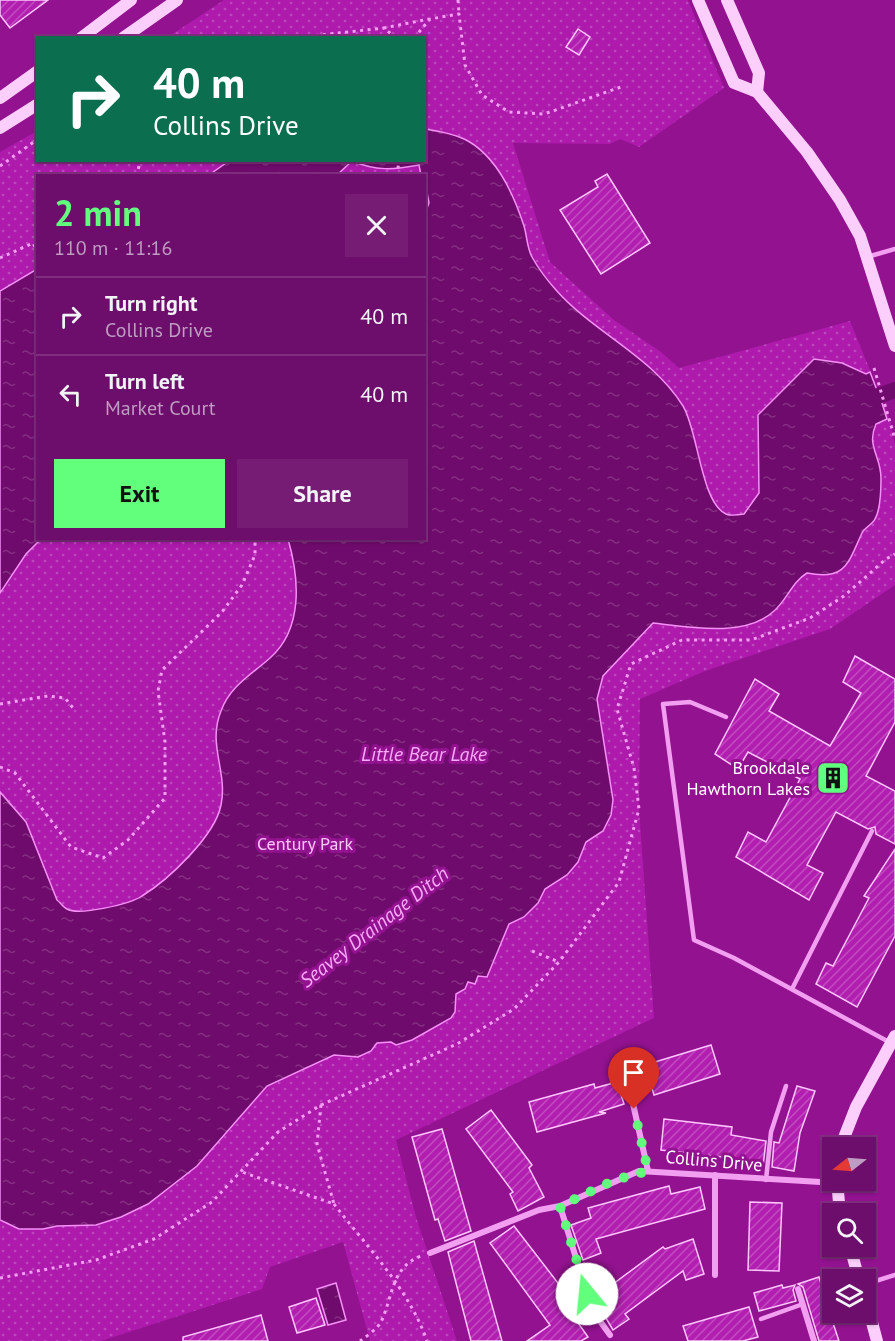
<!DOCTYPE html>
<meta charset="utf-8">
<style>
:root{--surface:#6e0e6c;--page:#761c74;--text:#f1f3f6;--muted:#bf9cc2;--line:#802e7f;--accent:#61ff7c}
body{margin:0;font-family:"PT Sans",sans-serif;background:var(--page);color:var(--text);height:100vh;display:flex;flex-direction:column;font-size:22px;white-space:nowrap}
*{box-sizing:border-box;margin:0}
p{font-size:20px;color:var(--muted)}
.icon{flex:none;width:33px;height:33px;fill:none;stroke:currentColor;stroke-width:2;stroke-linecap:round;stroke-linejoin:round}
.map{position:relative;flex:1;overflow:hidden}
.sheet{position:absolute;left:36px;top:174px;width:390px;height:366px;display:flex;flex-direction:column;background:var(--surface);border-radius:0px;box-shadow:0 2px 4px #0004,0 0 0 2px var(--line)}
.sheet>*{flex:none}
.guide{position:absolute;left:36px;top:36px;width:390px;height:126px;border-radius:0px;box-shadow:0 2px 4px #0004,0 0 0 2px var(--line);background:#0b6e4f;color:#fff;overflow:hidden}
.needle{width:39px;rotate:253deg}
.tools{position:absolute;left:822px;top:1137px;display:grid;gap:12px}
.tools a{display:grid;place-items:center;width:54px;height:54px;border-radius:0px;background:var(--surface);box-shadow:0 2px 4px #0004,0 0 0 2px var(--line);font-size:30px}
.pin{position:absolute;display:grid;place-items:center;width:51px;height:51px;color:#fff;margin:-62px -26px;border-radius:50% 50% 50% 0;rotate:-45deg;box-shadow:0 0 6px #0007}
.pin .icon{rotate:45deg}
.me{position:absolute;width:66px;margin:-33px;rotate:343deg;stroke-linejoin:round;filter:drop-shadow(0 0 4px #0008)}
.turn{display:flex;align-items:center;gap:21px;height:126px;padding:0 18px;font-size:27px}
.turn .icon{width:78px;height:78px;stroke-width:2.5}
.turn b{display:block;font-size:42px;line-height:51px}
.round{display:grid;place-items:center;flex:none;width:63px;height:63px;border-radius:0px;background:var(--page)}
.headline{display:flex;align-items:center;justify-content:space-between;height:102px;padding:0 18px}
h1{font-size:36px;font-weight:700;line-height:45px;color:var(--accent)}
.cta{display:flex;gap:12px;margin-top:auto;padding:12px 18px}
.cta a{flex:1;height:69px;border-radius:0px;background:var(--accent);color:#111;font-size:24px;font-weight:700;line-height:69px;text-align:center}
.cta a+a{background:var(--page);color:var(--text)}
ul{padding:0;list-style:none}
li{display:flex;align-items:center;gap:18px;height:78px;padding:0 18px;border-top:2px solid var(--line)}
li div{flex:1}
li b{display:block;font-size:22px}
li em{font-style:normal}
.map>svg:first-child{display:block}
.green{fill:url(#green-dots);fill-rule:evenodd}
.water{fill:url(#water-ripples);stroke:#f591f6;stroke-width:1.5}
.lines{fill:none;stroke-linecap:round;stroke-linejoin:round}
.canal{stroke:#6f0b6c;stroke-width:16}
.building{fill:url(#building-hatch);stroke:#fdc7fd;stroke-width:1.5}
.path{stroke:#f29ff2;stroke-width:3;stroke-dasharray:3 4.5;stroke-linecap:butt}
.lane{stroke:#f29ff2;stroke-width:4.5}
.street{stroke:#f29ff2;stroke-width:6}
.secondary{stroke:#fccefb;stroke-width:12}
.route{stroke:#61ff7c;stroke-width:10;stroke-dasharray:0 18}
.labels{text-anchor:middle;stroke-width:6;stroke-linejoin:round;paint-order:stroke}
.poi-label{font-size:18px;fill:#fff;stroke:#931290;text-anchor:end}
.park-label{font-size:18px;fill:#fdc7fd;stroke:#931290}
.street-label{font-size:18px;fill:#fff;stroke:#931290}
.water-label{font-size:20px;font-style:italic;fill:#f9abf9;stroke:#931290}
</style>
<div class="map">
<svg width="895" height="1341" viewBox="0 0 895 1341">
<defs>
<pattern id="green-dots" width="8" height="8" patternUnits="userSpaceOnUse" patternTransform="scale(1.5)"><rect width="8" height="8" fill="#ad1aac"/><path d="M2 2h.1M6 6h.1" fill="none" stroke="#bd48bd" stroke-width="1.8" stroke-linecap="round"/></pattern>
<pattern id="water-ripples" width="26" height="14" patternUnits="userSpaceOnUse" patternTransform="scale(1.5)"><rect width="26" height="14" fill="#6f0b6c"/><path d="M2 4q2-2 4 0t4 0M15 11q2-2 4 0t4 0" fill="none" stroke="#853082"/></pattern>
<pattern id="building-hatch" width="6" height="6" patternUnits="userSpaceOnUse" patternTransform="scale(1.5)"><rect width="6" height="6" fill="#b21fb0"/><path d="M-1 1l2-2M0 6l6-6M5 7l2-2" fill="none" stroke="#c14cc0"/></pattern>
</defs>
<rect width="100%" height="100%" fill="#931290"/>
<path class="green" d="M 224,0 L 688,0 L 724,88 L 639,147 L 620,139 L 610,144 L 513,143 L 550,262 L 614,320 L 661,352 L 679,368 L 850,321 L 889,417 L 895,445 L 895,585 L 830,629 L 705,671 L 640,699 L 639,809 L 654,1018 L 396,1140 L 416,1217 L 457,1341 L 370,1341 L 343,1242 L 270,1267 L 262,1289 L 101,1341 L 0,1341 L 0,152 L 37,131 L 38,160 L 424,160 L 424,38 L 168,37 ZM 38,176 L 424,176 L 424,538 L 38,538 Z"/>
<g class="water">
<path d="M 425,129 C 438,131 456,134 468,141 C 498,158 514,195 524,226 C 527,236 527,248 532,257 C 538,268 548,281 556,290 C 594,333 652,356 683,406 C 698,430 701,503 726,514 C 730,516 738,515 744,514 L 759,493 L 758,415 L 814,359 L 842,363 L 866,374 L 870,372 L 878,393 L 871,395 L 873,401 L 881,400 L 887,419 L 876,424 C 866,446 881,456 881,478 C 881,489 881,509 875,519 C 872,525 865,527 862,533 C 848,563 846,581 807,573 C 792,582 787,600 774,611 C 745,638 688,627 653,623 L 603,676 L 597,699 L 613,800 L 611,815 L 603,831 L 586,842 L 578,862 L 567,875 L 545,889 L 538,903 L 524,917 L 509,924 L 487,977 L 478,976 L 475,984 L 468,982 L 465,989 L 456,994 L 455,1012 L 451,1018 L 412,1040 L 396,1045 L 391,1042 L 377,1043 L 371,1051 L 358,1057 L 334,1055 L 267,1086 L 197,1166 L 148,1204 L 121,1217 L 96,1225 L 57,1226 L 43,1229 L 19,1229 L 0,1220 L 0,792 L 26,822 L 57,900 C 60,902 63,907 67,909 C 79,916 130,904 142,896 C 168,880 215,836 221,805 C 228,771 207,745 221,711 C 230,686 251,675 270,658 C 304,628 299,577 288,539 L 424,538 L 424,216 L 429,203 L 424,176 L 421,175 L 419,165 C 393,170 376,171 352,161 L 337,175 L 209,175 L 229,161 L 424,160 Z"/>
<polygon points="37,269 38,538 41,539 26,554 0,593 0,291"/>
<polygon points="336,1283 346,1320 328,1325 317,1289"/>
</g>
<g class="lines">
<polyline class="canal" points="872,398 895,390"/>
</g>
<g class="building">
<polygon points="0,0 48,0 10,28 0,15"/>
<polygon points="578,29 590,37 579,55 566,47"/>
<polygon points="607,174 650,243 601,274 560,210 598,187 595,181"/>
<polygon points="855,656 895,679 895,722 866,776 895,791 895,844 876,834 875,827 868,829 836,812 807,865 823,873 809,900 736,857 748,832 766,842 800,779 748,752 738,769 715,754 755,679 779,694 769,711 830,746 861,693 843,682"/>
<polygon points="895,849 895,936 857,1007 816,984 826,963 833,966 869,898 864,896"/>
<polygon points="711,1045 720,1074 654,1095 645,1065"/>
<polygon points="617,1082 624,1104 599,1112 606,1113 537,1132 529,1102 594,1084 595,1088"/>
<polygon points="797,1086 815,1091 800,1133 794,1171 772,1167 774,1142 779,1143"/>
<polygon points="491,1110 532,1165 529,1168 544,1197 518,1211 510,1194 513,1192 466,1129"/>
<polygon points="664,1119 732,1127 731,1135 766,1141 763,1166 759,1165 758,1168 739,1165 740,1159 661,1150"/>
<polygon points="442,1129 471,1231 445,1241 438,1219 435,1220 412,1137"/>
<polygon points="669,1186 671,1194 700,1187 705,1209 596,1239 601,1253 583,1260 571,1225 591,1218 588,1208"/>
<polygon points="750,1202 782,1203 779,1271 748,1270"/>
<polygon points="514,1226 568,1296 562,1300 588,1337 581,1341 527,1341 550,1325 490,1243"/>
<polygon points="693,1239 704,1274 686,1280 683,1271 625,1314 629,1319 613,1330 594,1298 663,1247 665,1249"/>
<polygon points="474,1241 477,1252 502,1341 471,1341 448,1252"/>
<polygon points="819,1277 831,1317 839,1341 819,1341 803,1287 798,1284"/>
<polygon points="782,1285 783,1288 795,1285 793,1290 796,1301 759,1311 754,1293"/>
<polygon points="316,1298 325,1325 297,1333 289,1307"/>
<polygon points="749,1307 758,1337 743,1341 688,1341 683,1326"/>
<polygon points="261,1315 268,1341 183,1341 183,1337"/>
</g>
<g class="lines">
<g class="path">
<polyline points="458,0 459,13"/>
<polyline points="293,38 384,28"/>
<polyline points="396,38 384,28 429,19"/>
<polyline points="414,38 430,19 459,14 465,65 482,95 509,112 544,114 621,87"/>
<polyline points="0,166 38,139"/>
<polyline points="136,176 141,160"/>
<polyline points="397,176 399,160"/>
<polyline points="0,258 33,243 38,253"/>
<polyline points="874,368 895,439"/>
<polyline points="0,704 48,696 65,698 73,708"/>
<polyline points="0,767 15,773 71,847 103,858 128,840 165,798 165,742 158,691 162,670 222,612 242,585 255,555 255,538"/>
<polyline points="532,951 559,962"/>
<polyline points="321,1105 457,1044 514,1009 559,962 619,882 639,809 634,768 617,709 631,664 682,640 751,640 810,618 844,596 886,559 895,554"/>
<path d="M 334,1204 C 367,1247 409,1289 427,1341"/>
<polyline points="0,1278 96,1260 154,1239 212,1202 278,1132 321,1105 317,1144 334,1204 242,1172"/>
<path d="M 360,1341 C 367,1336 377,1329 381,1322 C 393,1297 391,1267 421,1256"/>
</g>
<g class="lane">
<polyline points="867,257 895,249"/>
<polyline points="726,717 690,702 663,704 694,940 734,958 889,1042"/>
<polyline points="792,989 872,831"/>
<polyline points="766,1180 771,1132 786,1086"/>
<polyline points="866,1284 895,1275"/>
<polyline points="761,1319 803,1304"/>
</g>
<g class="street">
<polyline points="623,1059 648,1171"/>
<polyline points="560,1206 592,1310 610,1335"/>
<polyline points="430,1253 539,1210 560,1206 639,1171 837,1183"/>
<polyline points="715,1275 715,1175"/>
<polyline points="798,1289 814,1341"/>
</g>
<g class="secondary">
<polyline points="698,0 734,83 757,92 807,152 840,200 860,236 895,346"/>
<polyline points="727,0 759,73 757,92"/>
<polyline points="81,38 131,0"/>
<polyline points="123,38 177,0"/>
<polyline points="0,98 38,71"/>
<polyline points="0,128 38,104"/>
<polyline points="840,1148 856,1107 895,1036"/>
<polyline points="837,1180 840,1214"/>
<polyline points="850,1246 859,1280"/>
<polyline points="866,1300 877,1341"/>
</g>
</g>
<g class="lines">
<polyline class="route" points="587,1294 560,1206 615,1180 648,1171 634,1109"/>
</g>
<defs>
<g id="building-square" transform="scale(1.725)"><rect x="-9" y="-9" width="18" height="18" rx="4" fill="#61ff7c" stroke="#931290"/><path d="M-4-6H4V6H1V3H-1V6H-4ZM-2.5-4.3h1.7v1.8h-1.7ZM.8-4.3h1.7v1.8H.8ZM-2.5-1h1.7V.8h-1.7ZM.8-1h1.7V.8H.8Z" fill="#111"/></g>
</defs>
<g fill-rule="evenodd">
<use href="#building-square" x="833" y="778"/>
</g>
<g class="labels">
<g class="poi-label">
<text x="810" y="774">Brookdale<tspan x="810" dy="21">Hawthorn Lakes</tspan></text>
</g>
<g class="park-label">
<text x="305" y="850">Century Park</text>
</g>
<g class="street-label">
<text transform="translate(714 1161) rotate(5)" y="6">Collins Drive</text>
</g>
<g class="water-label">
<text x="424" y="761">Little Bear Lake</text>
<text transform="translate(374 927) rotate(-38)" y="7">Seavey Drainage Ditch</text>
</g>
</g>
</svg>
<div class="tools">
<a><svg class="needle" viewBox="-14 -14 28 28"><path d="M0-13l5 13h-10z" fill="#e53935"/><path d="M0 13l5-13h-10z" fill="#bf9cc2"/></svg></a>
<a><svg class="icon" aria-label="search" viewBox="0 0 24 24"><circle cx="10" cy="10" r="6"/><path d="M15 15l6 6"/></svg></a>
<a><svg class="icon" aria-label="layers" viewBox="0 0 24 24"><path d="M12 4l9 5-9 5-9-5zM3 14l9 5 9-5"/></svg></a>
</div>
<div class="pin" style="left:634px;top:1109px;background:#d93025"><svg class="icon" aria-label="arrive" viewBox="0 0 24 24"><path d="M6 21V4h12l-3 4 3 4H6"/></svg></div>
<svg class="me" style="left:587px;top:1294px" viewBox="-20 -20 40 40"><circle r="19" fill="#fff"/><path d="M0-13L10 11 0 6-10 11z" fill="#61ff7c"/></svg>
<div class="guide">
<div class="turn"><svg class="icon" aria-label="right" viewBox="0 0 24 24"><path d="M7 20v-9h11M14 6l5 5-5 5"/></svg><div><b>40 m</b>Collins Drive</div></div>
</div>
<section class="sheet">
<div class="headline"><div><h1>2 min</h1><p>110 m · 11:16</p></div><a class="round"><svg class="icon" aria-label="close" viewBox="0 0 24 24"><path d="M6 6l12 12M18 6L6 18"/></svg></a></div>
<ul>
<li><svg class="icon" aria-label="right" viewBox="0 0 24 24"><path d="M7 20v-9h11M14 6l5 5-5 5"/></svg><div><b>Turn right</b><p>Collins Drive</p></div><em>40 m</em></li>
<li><svg class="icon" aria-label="left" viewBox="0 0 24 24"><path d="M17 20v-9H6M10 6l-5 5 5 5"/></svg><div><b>Turn left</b><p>Market Court</p></div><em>40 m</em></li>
</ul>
<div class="cta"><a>Exit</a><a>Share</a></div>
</section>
</div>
